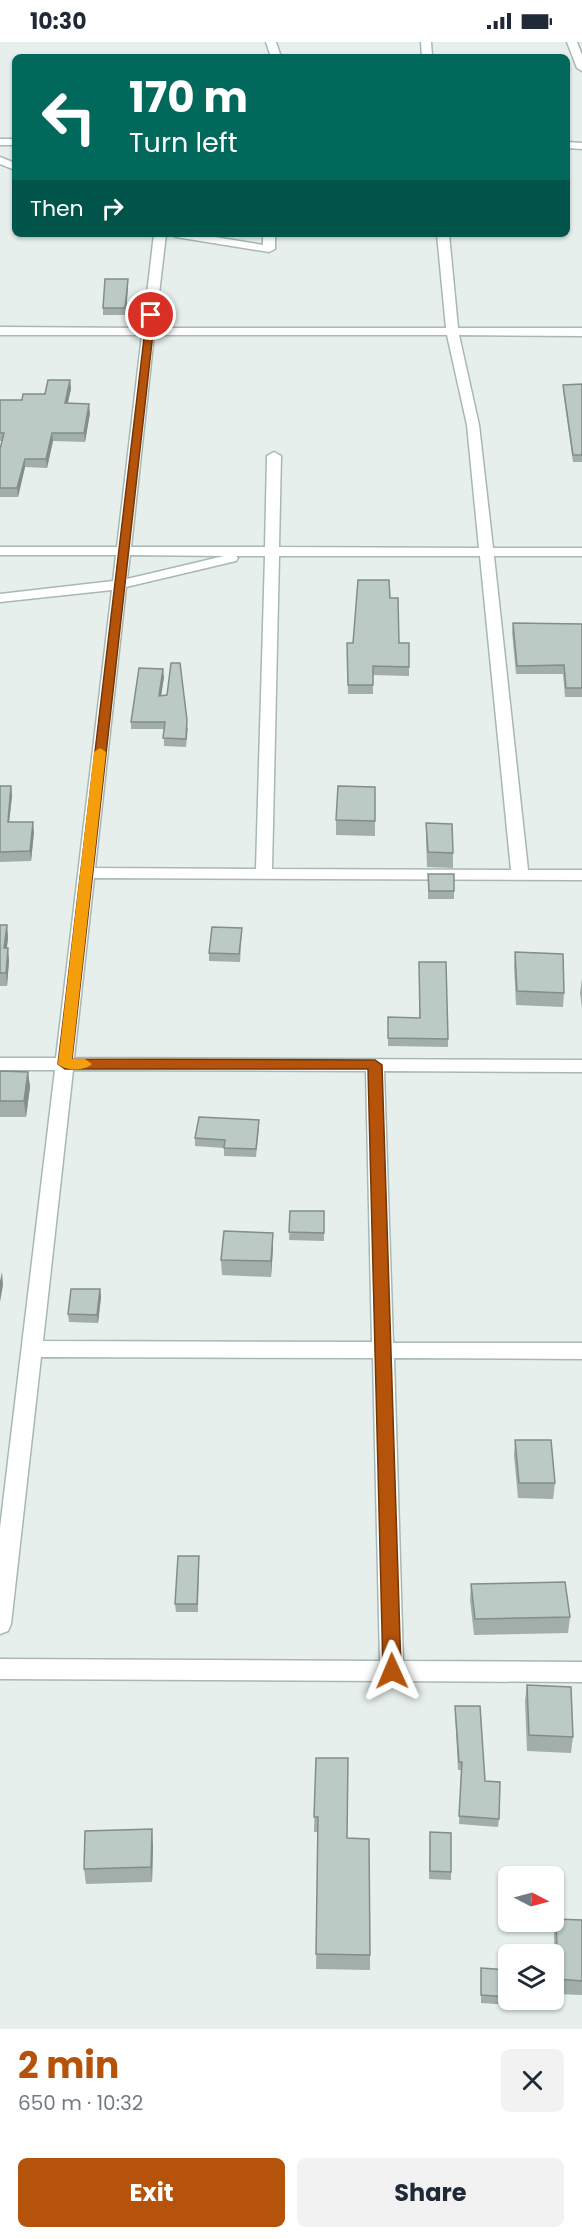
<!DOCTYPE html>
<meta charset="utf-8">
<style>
:root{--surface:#fff;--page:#f2f2f3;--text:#1f2937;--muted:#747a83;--accent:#b45309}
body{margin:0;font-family:Poppins,sans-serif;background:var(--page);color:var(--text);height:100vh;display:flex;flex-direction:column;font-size:22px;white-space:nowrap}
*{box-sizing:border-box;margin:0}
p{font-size:20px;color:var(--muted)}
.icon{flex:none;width:33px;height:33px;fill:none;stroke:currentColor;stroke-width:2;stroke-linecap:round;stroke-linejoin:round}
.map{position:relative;height:1987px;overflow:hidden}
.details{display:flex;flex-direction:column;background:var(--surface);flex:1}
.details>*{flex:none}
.guide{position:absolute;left:12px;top:12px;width:558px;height:183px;border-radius:9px;box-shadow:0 2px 4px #0004;background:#00695c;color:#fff;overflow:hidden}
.needle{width:39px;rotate:96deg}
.fabs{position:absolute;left:498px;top:1824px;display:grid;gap:12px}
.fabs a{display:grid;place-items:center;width:66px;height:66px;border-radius:9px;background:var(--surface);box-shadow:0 2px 4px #0004;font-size:30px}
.pin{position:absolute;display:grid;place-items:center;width:51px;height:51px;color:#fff;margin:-26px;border:3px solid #fff;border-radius:50%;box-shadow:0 2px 6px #0007}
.me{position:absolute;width:66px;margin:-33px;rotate:359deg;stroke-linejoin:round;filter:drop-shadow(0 0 4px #0008)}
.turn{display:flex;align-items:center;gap:21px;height:126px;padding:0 18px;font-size:27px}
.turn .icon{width:78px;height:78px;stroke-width:2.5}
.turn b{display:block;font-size:42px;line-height:51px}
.then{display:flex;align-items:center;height:57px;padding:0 18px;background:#0003;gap:12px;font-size:22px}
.round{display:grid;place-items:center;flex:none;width:63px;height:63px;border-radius:9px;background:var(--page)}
.summary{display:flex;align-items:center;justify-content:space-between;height:102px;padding:0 18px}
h1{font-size:36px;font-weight:700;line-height:45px;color:var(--accent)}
.action{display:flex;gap:12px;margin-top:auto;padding:12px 18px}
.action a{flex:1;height:69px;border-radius:9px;background:var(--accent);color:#fff;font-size:24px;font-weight:700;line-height:69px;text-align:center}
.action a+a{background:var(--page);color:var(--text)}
.status{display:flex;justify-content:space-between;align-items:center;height:42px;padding:0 30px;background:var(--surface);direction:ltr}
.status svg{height:16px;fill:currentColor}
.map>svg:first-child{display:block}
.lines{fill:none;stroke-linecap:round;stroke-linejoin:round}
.minor-casing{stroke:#a8b8b2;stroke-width:3}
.minor{fill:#fff;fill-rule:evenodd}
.wall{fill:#a1aea9}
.shaded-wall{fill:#838d89}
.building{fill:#bbcac4;stroke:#838d89;stroke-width:1.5}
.route{fill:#b45309;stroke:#753606;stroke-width:1.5}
.slow{fill:#f59e0b}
</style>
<div class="status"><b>10:30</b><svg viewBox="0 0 49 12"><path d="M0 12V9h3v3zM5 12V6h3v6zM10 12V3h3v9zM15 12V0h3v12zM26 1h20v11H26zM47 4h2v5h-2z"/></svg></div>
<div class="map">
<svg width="582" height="1987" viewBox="0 0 582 1987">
<rect width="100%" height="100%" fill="#e6efeb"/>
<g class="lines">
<g class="minor-casing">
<g id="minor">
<polygon points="266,0 276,0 281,15 271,15"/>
<polygon points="421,0 431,0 432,15 422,15"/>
<polygon points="567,0 577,0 582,13 582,29 577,26"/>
<rect x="0" y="97" width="15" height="6"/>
<polygon points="567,100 582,101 582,107 567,106"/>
<polygon points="0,115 15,121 15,128 0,122"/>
<path d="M 154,192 L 166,192 L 155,286 L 446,286 L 437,192 L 449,192 L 458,286 L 582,286 L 582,294 L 459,293 L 479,383 L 493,506 L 582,506 L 582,514 L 494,514 L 528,828 L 582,828 L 582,838 L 94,836 L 74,1016 L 582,1018 L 582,1030 L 384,1029 L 393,1301 L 582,1301 L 582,1317 L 394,1316 L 403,1619 L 582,1620 L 582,1640 L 0,1637 L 0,1617 L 380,1619 L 373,1316 L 41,1315 L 11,1582 L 8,1589 L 0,1592 L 0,1486 L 55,1028 L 0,1028 L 0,1016 L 56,1016 L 112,548 L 0,560 L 0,552 L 113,539 L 116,513 L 0,513 L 0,505 L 117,505 L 142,293 L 0,293 L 0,285 L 143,286 ZM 154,293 L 447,293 L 467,383 L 479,506 L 279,505 L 281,414 L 274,410 L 267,414 L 265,505 L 131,505 ZM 130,513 L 224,514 L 127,537 ZM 236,514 L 265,514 L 256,827 L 95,826 L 126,545 L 236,519 L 238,516 ZM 279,514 L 480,514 L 511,828 L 272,827 ZM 73,1028 L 366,1029 L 372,1300 L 43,1299 Z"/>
<polygon points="170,192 197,192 263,203 263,192 275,192 275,207 269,210 176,195"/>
</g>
</g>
<use href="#minor" class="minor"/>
</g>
<g class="wall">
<polygon points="128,244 126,273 103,273 103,266"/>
<polygon points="70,338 71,347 67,362 90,371 85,400 53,399 47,426 25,425 18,455 0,455 0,407 2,399 0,399 0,358 22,358 45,352"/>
<polygon points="582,342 582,420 573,420 563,349 563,343"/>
<polygon points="390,556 399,601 409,601 409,634 373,633 373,652 348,652 347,610 353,601"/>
<polygon points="513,581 582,582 582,655 565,655 563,632 516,632 512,590"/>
<polygon points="164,635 161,654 188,686 186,705 164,704 164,687 131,687 131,680"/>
<polygon points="0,744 11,744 12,754 9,780 34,790 31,819 0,820"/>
<polygon points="375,745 375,794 336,793 336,778"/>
<polygon points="426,781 453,811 453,826 427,825 426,796"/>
<polygon points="428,832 454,849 454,857 428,857"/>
<polygon points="0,883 7,883 8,896 7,906 9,919 7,944 0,944"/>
<polygon points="242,886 240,920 209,919 209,911"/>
<polygon points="515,910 564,951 563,965 516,963 514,924"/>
<polygon points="419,920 448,997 448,1005 388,1004 388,975 419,976"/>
<polygon points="582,936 582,966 580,951"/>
<polygon points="0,1029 28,1030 30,1045 26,1075 0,1075"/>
<polygon points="259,1086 256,1115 224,1114 224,1106 195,1104 195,1096"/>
<polygon points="290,1169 324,1169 324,1199 289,1198"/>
<polygon points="273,1191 273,1206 271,1235 222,1233 221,1218"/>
<polygon points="100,1247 101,1255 98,1281 69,1280 68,1272"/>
<polygon points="515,1398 555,1441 553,1457 518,1456 514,1414"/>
<polygon points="199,1522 198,1570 176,1570 175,1562"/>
<polygon points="471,1542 570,1575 568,1591 474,1593 470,1558"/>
<polygon points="527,1643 573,1695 571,1711 527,1709 525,1659"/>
<polygon points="455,1664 499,1777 498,1785 459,1782 461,1728 458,1728 455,1672"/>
<polygon points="316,1716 347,1796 370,1913 370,1928 316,1927 318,1790 314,1790"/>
<polygon points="430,1790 451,1830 451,1838 429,1837"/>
<polygon points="153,1803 152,1840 86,1842 84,1827"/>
<polygon points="556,1877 582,1878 582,1953 555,1952 554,1892"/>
<polygon points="481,1926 508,1928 508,1958 527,1958 526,1964 481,1961"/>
</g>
<g class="shaded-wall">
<polygon points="128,237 128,244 126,273 125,266"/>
<polygon points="70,338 71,347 66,370 65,361"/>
<polygon points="89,362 90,371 85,400 84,391"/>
<polygon points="52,391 53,399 47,426 46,417"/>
<polygon points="25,417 25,425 18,455 17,446"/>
<polygon points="163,627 164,635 160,661 159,654"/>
<polygon points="11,744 12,754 8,790 8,780"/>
<polygon points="33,780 34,790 31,819 30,809"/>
<polygon points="7,883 8,896 5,919 4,906"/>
<polygon points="8,906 9,919 7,944 6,931"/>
<polygon points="28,1030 30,1045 26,1075 24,1059"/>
<polygon points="273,1191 273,1206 271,1235 271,1219"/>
<polygon points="2,1230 3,1243 0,1260 0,1239"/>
<polygon points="100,1247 101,1255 98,1281 97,1273"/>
<polygon points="152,1787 153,1803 152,1840 151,1825"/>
</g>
<g class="building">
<polygon points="105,237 128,237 125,266 103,266"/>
<polygon points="48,338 70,338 65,361 89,362 84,391 52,391 46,417 25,417 17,446 0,446 0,407 4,391 0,391 0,358 22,358 23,352 45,352"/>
<polygon points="582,342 582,413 573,413 563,343"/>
<polygon points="358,538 389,538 390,556 398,556 399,601 409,601 409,625 373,624 373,643 348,643 347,601 353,601"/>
<polygon points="513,581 582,582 582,646 566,646 564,623 517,624"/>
<polygon points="171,621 180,621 187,678 186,697 163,696 165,680 131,680 139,626 163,627 159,654 167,653"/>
<polygon points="0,744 11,744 8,780 33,780 30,809 0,810"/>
<polygon points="338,744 375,745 375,779 336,778"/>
<polygon points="426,781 452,782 453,811 428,810"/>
<polygon points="428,832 454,832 454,849 429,849"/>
<polygon points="0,883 7,883 4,906 8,906 6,931 0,931"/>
<polygon points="212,885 242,886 239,912 209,911"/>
<polygon points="515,910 563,912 564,951 517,949"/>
<polygon points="419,920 446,920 448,997 388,996 388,975 420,976"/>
<polygon points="0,1029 28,1030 24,1059 0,1059"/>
<polygon points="199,1075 259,1078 256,1107 224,1106 225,1098 195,1096"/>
<polygon points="290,1169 324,1169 324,1191 289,1190"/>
<polygon points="224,1189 273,1191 271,1219 221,1218"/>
<polygon points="71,1247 100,1247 97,1273 68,1272"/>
<polygon points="515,1398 551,1398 555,1441 519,1441"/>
<polygon points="178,1514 199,1514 197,1562 175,1562"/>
<polygon points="565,1540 570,1575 475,1577 471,1542"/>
<polygon points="527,1643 571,1645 573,1695 529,1693"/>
<polygon points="455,1664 480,1664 485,1739 500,1740 499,1777 459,1774 462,1720 459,1720"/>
<polygon points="316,1716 348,1716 347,1796 369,1797 370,1913 316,1912 318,1775 314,1775"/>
<polygon points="152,1787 151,1825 84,1827 85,1789"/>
<polygon points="430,1790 451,1791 451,1830 430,1829"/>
<polygon points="556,1877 582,1878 582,1939 558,1937"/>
<polygon points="481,1926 508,1928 508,1955 481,1953"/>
</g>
<polygon class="route" points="147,271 155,273 72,1017 375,1018 382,1023 401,1629 398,1634 392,1636 386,1634 383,1629 368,1027 65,1027 58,1022"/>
<path class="slow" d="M 100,706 L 106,710 L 72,1017 L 85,1017 L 92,1022 C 85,1029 65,1029 58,1022 L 94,710 Z"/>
</svg>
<div class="fabs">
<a><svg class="needle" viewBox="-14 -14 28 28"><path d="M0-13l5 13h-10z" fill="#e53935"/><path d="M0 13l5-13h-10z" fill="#747a83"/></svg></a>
<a><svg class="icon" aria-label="layers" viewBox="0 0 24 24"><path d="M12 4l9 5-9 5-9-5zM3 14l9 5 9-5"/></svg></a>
</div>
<div class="pin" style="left:151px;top:273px;background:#d93025"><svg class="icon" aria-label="arrive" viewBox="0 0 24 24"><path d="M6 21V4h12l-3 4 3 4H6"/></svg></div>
<svg class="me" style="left:392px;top:1629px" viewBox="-20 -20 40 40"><path d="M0-17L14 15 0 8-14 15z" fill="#b45309" stroke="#fff" stroke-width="4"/></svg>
<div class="guide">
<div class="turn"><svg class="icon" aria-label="left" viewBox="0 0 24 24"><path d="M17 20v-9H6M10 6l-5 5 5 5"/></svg><div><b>170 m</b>Turn left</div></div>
<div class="then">Then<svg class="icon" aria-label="right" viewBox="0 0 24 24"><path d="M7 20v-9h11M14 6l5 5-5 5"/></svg></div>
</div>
</div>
<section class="details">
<div class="summary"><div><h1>2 min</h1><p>650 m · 10:32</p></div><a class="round"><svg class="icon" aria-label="close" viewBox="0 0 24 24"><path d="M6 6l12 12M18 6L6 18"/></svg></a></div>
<div class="action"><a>Exit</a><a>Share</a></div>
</section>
